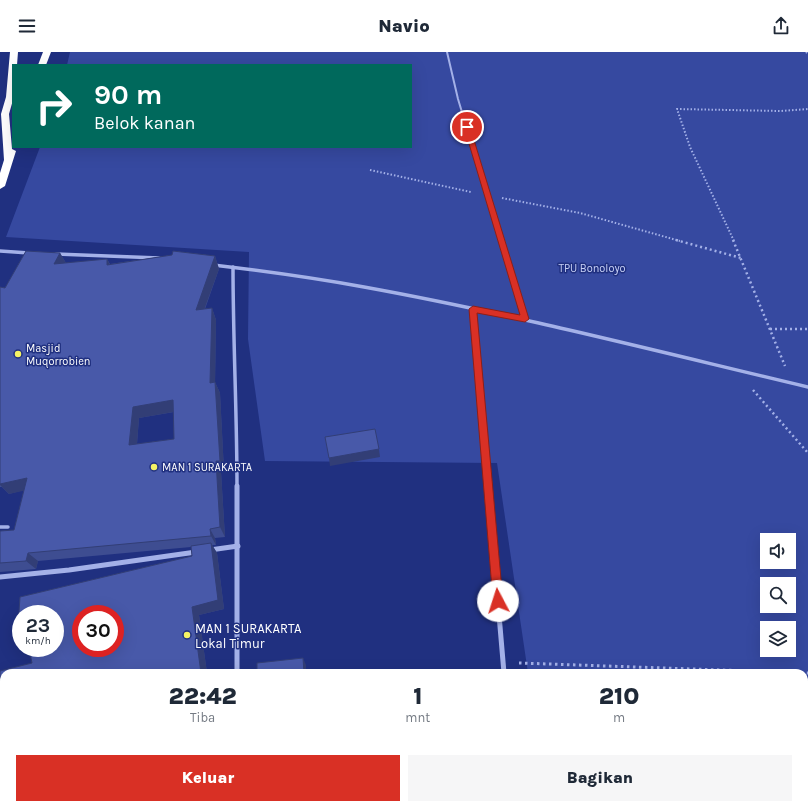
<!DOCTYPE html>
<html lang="id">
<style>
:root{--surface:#fff;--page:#f6f6f7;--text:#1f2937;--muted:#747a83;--accent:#d93025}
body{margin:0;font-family:Karla,sans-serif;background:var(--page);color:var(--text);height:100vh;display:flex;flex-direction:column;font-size:15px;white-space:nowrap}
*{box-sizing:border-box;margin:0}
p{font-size:13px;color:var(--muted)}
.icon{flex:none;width:22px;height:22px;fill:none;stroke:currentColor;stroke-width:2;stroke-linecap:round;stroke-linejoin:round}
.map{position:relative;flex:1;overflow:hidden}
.panel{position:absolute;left:0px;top:617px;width:808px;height:140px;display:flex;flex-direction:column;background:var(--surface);border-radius:12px 12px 0 0;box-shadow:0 4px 16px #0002}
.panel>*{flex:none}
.hud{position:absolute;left:12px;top:12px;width:400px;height:84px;border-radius:0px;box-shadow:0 4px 16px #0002;background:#00695c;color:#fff;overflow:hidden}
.controls{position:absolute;left:760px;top:481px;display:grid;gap:8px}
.controls a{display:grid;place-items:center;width:36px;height:36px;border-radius:0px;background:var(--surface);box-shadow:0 4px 16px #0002;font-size:20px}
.speed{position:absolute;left:12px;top:553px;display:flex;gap:8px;font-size:20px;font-weight:700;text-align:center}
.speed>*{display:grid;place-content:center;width:52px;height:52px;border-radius:50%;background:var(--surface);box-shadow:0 4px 16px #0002;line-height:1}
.speed small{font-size:10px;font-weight:400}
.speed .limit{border:6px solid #d22;background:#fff;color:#111}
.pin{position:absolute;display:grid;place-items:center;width:34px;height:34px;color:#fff;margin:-17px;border:2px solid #fff;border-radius:50%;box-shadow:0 1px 4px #0007}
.me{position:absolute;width:44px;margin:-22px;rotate:355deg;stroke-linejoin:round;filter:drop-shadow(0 0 3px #0008)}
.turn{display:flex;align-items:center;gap:14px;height:84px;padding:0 16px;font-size:18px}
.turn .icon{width:52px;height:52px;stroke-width:2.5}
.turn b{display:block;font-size:28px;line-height:34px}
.eta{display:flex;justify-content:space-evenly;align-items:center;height:68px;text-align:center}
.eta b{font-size:24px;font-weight:800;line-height:28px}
.action{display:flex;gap:8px;margin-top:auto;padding:8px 16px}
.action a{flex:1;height:46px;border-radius:0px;background:var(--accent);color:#fff;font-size:16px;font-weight:800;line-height:46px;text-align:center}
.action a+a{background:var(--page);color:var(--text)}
header{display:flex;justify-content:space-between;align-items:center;height:52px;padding:0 16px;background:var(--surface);font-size:18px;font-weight:800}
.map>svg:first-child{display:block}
.green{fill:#3649a0;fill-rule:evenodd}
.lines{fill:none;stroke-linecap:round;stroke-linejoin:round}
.path-far2{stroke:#a4b1e8;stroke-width:2;stroke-dasharray:1.5 2;stroke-linecap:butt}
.path-far1{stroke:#a4b1e8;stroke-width:2.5;stroke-dasharray:2 3;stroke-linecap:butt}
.path{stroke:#a4b1e8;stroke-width:3;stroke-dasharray:2.5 3.5;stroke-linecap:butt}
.lane-far2{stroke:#a4b1e8;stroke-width:2}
.lane-far1{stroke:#a4b1e8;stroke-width:3}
.lane{stroke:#a4b1e8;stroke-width:3.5}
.street-far1{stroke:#a4b1e8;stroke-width:3.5}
.street{stroke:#a4b1e8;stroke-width:5}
.highway{fill:#fff;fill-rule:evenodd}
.wall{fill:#3e4d91;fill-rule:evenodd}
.shaded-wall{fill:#323e76}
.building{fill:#4859a9;stroke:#323e76;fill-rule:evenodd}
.route{fill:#d93025;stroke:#8d1f18}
.poi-dot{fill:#f5f365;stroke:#203080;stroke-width:1.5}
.labels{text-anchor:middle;stroke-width:3;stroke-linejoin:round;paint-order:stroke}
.park-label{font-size:11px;fill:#c8d1f6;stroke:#203080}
.poi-label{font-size:11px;fill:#fff;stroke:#203080;text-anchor:start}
.near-poi-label{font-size:13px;fill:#fff;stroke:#203080;text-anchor:start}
</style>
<header><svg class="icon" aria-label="menu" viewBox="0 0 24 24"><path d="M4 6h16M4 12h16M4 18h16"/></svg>Navio<svg class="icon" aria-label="share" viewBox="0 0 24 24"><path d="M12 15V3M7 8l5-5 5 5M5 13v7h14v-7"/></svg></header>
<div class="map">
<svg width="808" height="757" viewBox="0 0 808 757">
<rect width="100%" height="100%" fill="#203080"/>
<path class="green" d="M 70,0 L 808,0 L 808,757 L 548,757 L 547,753 L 804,753 L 804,621 L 528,621 L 497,411 L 265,409 L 248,287 L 249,200 L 6,185 L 40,95 L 411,95 L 411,13 L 67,13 ZM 767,488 L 789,488 L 789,510 L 767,510 ZM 767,532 L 789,532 L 789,554 L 767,554 ZM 767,576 L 789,576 L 789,598 L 767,598 Z"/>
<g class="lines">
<g class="path-far2">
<polyline points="806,0 808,2"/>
<polyline points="370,118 471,140"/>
<polyline points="502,146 580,161 680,189"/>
<polyline points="734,189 690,95 677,57 780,59 808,57"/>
</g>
<g class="path-far1">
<polyline points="676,188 741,206"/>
<polyline points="733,188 785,314"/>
<polyline points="770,277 808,277"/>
<polyline points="753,338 808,401"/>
</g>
<polyline class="path" points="519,611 808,621"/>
<polyline class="lane-far2" points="447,0 458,47 501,189"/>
<polyline class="lane-far1" points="501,188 525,267"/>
<polyline class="lane" points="0,475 8,475"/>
<g class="street-far1">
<polyline points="0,199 29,201"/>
<polyline points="56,202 159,206"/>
<path d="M 213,213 C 264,219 314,226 364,235 C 513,262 660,300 808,335"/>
<path d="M 233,215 C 233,288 237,362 237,435"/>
<polyline points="473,257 488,435"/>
</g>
<g class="street">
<polyline points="237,434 237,621"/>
<polyline points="488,434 504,621"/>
<polyline points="210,498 238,494"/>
<polyline points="0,525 69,518 196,500"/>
<polyline points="516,753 516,757"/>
<polyline points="227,757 228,753"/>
</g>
<g class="highway">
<polygon points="10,0 18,0 17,13 13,13 13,48 9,62 12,97 16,99 5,134 0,137 0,121 4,108 1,62 6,45"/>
<polygon points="43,0 51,0 46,13 38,13"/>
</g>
</g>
<path class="wall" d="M 26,199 L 60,201 L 66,211 L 107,207 L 110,212 L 172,203 L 173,199 L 215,204 L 219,217 L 205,257 L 212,256 L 216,268 L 215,330 L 220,341 L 224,419 L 221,420 L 225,485 L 215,486 L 216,493 L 212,493 L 217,501 L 224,557 L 199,563 L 207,621 L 4,621 L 4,663 L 0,663 L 0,619 L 32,611 L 29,597 L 28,596 L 55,596 L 55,562 L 21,562 L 21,592 L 17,589 L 20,545 L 192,504 L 191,495 L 38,509 L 36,517 L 0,520 L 0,479 L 14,478 L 24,438 L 9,442 L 2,435 L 0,435 L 0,235 L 5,236 ZM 174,360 L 174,387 L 137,392 L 139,366 ZM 81,562 L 115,562 L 115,596 L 81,596 Z"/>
<g class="shaded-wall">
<polygon points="60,201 67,213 54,212"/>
<polygon points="215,204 219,217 200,269 196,258"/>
<polygon points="107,207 113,219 107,213"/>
<polygon points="212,256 216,268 215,342 210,331"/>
<polygon points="215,330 220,341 224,419 220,409"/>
<polygon points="173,348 179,359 139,366 136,404 129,393 133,355"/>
<polygon points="379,397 380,405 330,414 329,406"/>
<polygon points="216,409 221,420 225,485 220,475"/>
<polygon points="27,426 36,436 9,442 0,433 0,432"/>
<polygon points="210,477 215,486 216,493 211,484"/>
<polygon points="211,491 217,501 224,557 199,563 207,621 201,621 192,555"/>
<polygon points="28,501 38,509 36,517 26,509"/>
<polygon points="303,606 306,613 306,621 304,621"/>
<polygon points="4,653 4,663 0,663 0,654"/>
<polygon points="205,753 212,753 213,757 206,757"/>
</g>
<g class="building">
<path d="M 26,199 L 60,201 L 54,212 L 107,207 L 107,213 L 172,203 L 173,199 L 215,204 L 196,258 L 212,256 L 210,331 L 215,330 L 220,409 L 216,409 L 220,475 L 210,477 L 211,484 L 28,501 L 26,509 L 0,511 L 0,479 L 14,478 L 27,426 L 0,432 L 0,235 L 5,236 ZM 173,348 L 174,387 L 129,393 L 133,355 Z"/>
<polygon points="375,377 379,397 329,406 325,385"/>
<path d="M 211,491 L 218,548 L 192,555 L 201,621 L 4,621 L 4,653 L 0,654 L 0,619 L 32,611 L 29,596 L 55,596 L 55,562 L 21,562 L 21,589 L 17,589 L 20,545 L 192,504 L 191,494 ZM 81,562 L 115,562 L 115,596 L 81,596 Z"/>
<polygon points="303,606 304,621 257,621 257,611"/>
<polygon points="4,690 4,753 205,753 206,757 0,757 0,691"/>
<rect x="393" y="753" width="86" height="4"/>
</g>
<polygon class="route" points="464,73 470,75 529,267 525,270 477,261 503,549 502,553 498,554 494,553 493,549 469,257 473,254 520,263 464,75"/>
<g class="poi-dot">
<circle cx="18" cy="302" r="4"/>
<circle cx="154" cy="415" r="4"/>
<circle cx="187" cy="583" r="4"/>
</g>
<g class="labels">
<g class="park-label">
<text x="592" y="220">TPU Bonoloyo</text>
</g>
<g class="poi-label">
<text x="26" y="300">Masjid<tspan x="26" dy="13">Muqorrobien</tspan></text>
<text x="162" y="419">MAN 1 SURAKARTA</text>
</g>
<g class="near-poi-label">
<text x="195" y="581">MAN 1 SURAKARTA<tspan x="195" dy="15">Lokal Timur</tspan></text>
</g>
</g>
</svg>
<div class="controls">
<a><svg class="icon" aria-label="sound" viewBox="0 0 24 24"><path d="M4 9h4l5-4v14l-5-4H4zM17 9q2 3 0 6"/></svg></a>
<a><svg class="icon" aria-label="search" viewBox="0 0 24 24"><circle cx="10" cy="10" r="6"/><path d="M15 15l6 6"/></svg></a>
<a><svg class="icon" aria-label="layers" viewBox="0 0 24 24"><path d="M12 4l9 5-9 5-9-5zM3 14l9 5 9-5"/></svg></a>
</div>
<div class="speed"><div>23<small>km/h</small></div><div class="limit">30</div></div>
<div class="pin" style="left:467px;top:75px;background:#d93025"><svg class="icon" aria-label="arrive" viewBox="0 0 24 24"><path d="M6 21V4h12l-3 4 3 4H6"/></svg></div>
<svg class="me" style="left:498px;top:549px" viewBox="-20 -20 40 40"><circle r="19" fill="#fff"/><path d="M0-13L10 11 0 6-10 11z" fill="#d93025"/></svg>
<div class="hud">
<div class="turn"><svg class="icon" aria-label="right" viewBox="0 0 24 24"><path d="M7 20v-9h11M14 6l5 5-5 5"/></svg><div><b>90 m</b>Belok kanan</div></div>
</div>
<section class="panel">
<div class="eta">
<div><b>22:42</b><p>Tiba</p></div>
<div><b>1</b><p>mnt</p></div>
<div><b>210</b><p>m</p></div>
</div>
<div class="action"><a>Keluar</a><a>Bagikan</a></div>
</section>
</div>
